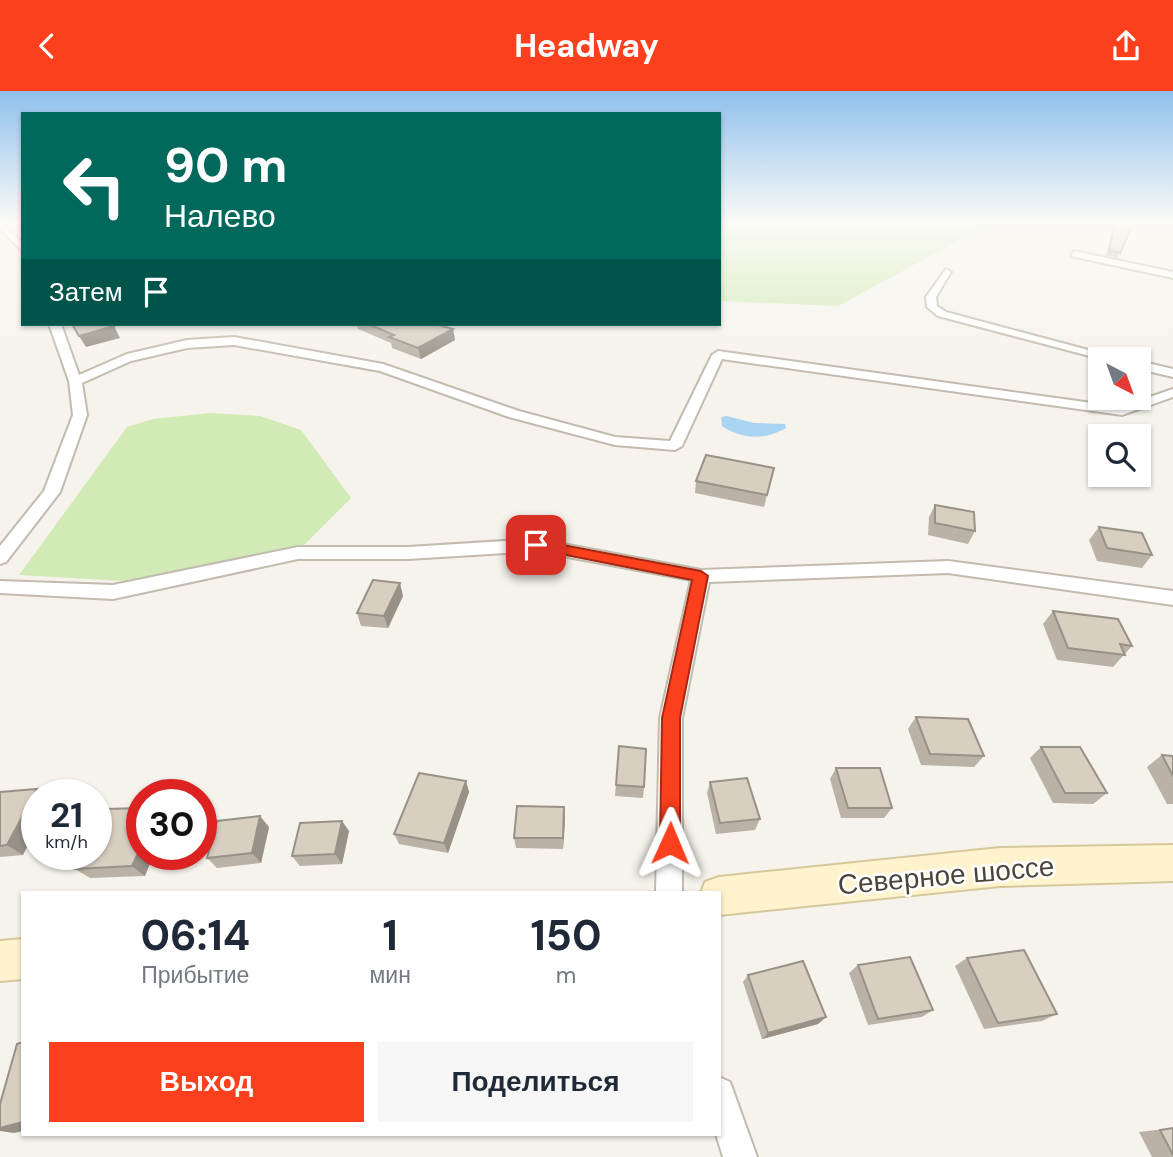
<!DOCTYPE html>
<html lang="ru">
<meta charset="utf-8">
<style>
:root{--surface:#fff;--page:#f6f6f7;--text:#1f2937;--muted:#747a83;--accent:#fc3f1d}
body{margin:0;font-family:"DM Sans",sans-serif;background:var(--page);color:var(--text);height:100vh;display:flex;flex-direction:column;font-size:26px;white-space:nowrap}
*{box-sizing:border-box;margin:0}
p{font-size:23px;color:var(--muted)}
.icon{flex:none;width:38px;height:38px;fill:none;stroke:currentColor;stroke-width:2;stroke-linecap:round;stroke-linejoin:round}
.map{position:relative;flex:1;overflow:hidden}
.sheet{position:absolute;left:21px;top:800px;width:700px;height:245px;display:flex;flex-direction:column;background:var(--surface);border-radius:0px;box-shadow:0 2px 5px #0004}
.sheet>*{flex:none}
.top-card{position:absolute;left:21px;top:21px;width:700px;height:214px;border-radius:0px;box-shadow:0 2px 5px #0004;background:#00695c;color:#fff;overflow:hidden}
.needle{width:46px;rotate:139deg}
.tools{position:absolute;left:1088px;top:256px;display:grid;gap:14px}
.tools a{display:grid;place-items:center;width:63px;height:63px;border-radius:0px;background:var(--surface);box-shadow:0 2px 5px #0004;font-size:35px}
.speed{position:absolute;left:21px;top:688px;display:flex;gap:14px;font-size:35px;font-weight:700;text-align:center}
.speed>*{display:grid;place-content:center;width:91px;height:91px;border-radius:50%;background:var(--surface);box-shadow:0 2px 5px #0004;line-height:1}
.speed small{font-size:18px;font-weight:400}
.speed .limit{border:10px solid #d22;background:#fff;color:#111}
.pin{position:absolute;display:grid;place-items:center;width:60px;height:60px;color:#fff;margin:-30px;border-radius:14px;box-shadow:0 4px 10px #0006}
.me{position:absolute;width:77px;margin:-38px;rotate:1deg;stroke-linejoin:round;filter:drop-shadow(0 0 5px #0008)}
.turn{display:flex;align-items:center;gap:24px;height:147px;padding:0 28px;font-size:32px}
.turn .icon{width:91px;height:91px;stroke-width:2.5}
.turn b{display:block;font-size:49px;line-height:60px}
.then{display:flex;align-items:center;height:66px;padding:0 28px;background:#0003;gap:14px;font-size:26px}
.eta{display:flex;justify-content:space-evenly;align-items:center;height:119px;text-align:center}
.eta b{font-size:42px;font-weight:700;line-height:49px}
.button{display:flex;gap:14px;margin-top:auto;padding:14px 28px}
.button a{flex:1;height:80px;border-radius:0px;background:var(--accent);color:#fff;font-size:28px;font-weight:700;line-height:80px;text-align:center}
.button a+a{background:var(--page);color:var(--text)}
header{display:flex;justify-content:space-between;align-items:center;height:91px;padding:0 28px;background:var(--accent);color:#fff;font-size:32px;font-weight:700}
.map>svg:first-child{display:block}
.green{fill:#d2eab5}
.water{fill:#a9d4f2}
.lines{fill:none;stroke-linecap:round;stroke-linejoin:round}
.street-casing{stroke:#c2bbae;stroke-width:4}
.secondary-casing{stroke:#d6c79b;stroke-width:4}
.street{fill:#fff;fill-rule:evenodd}
.secondary{fill:#fff3cd;fill-rule:evenodd}
.wall{fill:#bab2a6}
.shaded-wall{fill:#979187}
.building{fill:#d8cfc1;stroke:#979187;stroke-width:2}
.route{fill:#fc3f1d;stroke:#a42913;stroke-width:2}
.labels{text-anchor:middle;stroke-width:5;stroke-linejoin:round;paint-order:stroke}
.near-street-label{font-size:28px;fill:#4b4439;stroke:#fff}
</style>
<header><svg class="icon" aria-label="back" viewBox="0 0 24 24"><path d="M15 5l-7 7 7 7"/></svg>Headway<svg class="icon" aria-label="share" viewBox="0 0 24 24"><path d="M12 15V3M7 8l5-5 5 5M5 13v7h14v-7"/></svg></header>
<div class="map">
<svg width="1173" height="1066" viewBox="0 0 1173 1066">
<rect width="100%" height="100%" fill="#f6f3ec"/>
<g class="green">
<polygon points="719,131 993,131 838,215 719,210"/>
<polygon points="210,322 260,325 301,339 351,407 304,454 123,490 19,484 127,336 153,328"/>
</g>
<path class="water" d="M 727,325 L 754,332 L 785,333 L 786,337 C 766,349 742,349 722,335 L 721,326 Z"/>
<g class="lines">
<g class="street-casing">
<g id="street">
<polygon points="0,131 23,152 23,161 0,138"/>
<polygon points="1074,160 1173,181 1173,187 1071,165"/>
<polygon points="946,178 951,181 936,206 937,215 946,221 1122,268 1101,268 938,225 927,216 926,206"/>
<polygon points="49,233 61,233 79,284 127,263 187,249 234,246 383,273 519,320 615,346 670,350 712,264 718,260 1121,316 1173,298 1173,306 1122,324 722,268 682,355 675,359 615,354 509,326 380,280 234,254 187,257 131,270 82,292 87,324 60,401 6,471 0,473 0,455 44,400 73,324 69,290"/>
<polygon points="1139,270 1173,278 1173,286 1139,278"/>
<polygon points="536,448 701,479 948,470 1173,500 1173,514 948,482 709,491 682,627 682,802 656,802 660,627 691,489 536,460 408,468 298,468 113,508 0,502 0,490 113,494 298,456 408,456"/>
<polygon points="719,986 730,991 757,1066 723,1066 716,1043 719,1043"/>
</g>
</g>
<g class="secondary-casing">
<g id="secondary">
<polygon points="1173,754 1173,790 1000,795 719,824 719,802 701,802 705,791 719,786 1000,757"/>
<polygon points="23,848 23,888 0,890 0,850"/>
</g>
</g>
<use href="#street" class="street"/>
<use href="#secondary" class="secondary"/>
</g>
<g class="wall">
<polygon points="1114,131 1134,131 1117,167 1106,164"/>
<polygon points="356,233 418,233 453,238 455,249 421,268 392,257 391,252 358,238"/>
<polygon points="774,377 764,416 695,402 696,390"/>
<polygon points="935,414 975,440 968,453 928,444 929,426"/>
<polygon points="1099,436 1152,464 1142,477 1097,470 1089,449"/>
<polygon points="403,505 388,537 361,535 357,522"/>
<polygon points="1053,520 1132,555 1113,576 1057,569 1043,533"/>
<polygon points="916,626 984,665 974,676 921,674 908,638"/>
<polygon points="619,655 644,696 643,707 615,705"/>
<polygon points="1041,656 1107,702 1093,713 1053,712 1030,667"/>
<polygon points="1162,664 1173,665 1173,713 1167,713 1147,676"/>
<polygon points="836,677 892,717 884,727 841,727 830,688"/>
<polygon points="466,690 469,701 448,762 399,753 394,743"/>
<polygon points="710,691 760,728 755,739 716,743 707,702"/>
<polygon points="0,701 23,764 0,766"/>
<polygon points="565,727 563,758 516,757 514,747"/>
<polygon points="96,735 145,785 90,787 75,778"/>
<polygon points="269,736 261,772 217,777 207,767"/>
<polygon points="349,740 342,773 300,775 292,765"/>
<polygon points="967,867 1057,923 1042,930 984,938 955,875"/>
<polygon points="858,874 933,919 922,926 868,934 849,882"/>
<polygon points="748,884 826,926 818,933 762,948 743,891"/>
<polygon points="1173,1037 1173,1066 1152,1066 1139,1041"/>
</g>
<g class="shaded-wall">
<polygon points="114,235 120,247 86,256 79,245"/>
<polygon points="453,238 455,249 421,268 418,257"/>
<polygon points="400,492 403,505 388,537 384,525"/>
<polygon points="466,690 469,701 448,762 444,752"/>
<polygon points="37,698 44,704 37,704 37,737 23,764 7,754"/>
<polygon points="564,716 565,727 563,758 563,747"/>
<polygon points="260,725 269,736 261,772 252,762"/>
<polygon points="342,730 349,740 342,773 335,763"/>
<polygon points="142,754 142,763 154,763 145,785 132,775"/>
<polygon points="826,926 818,933 762,948 768,942"/>
<polygon points="23,1031 23,1040 14,1042 0,1040 0,1037"/>
</g>
<g class="building">
<polygon points="1115,131 1134,131 1120,162 1109,159"/>
<polygon points="72,233 112,233 114,235 79,245"/>
<polygon points="368,233 418,233 421,234 424,233 435,233 453,238 418,257 389,246 394,244"/>
<polygon points="706,364 774,377 767,404 696,390"/>
<polygon points="935,414 974,421 975,440 935,432"/>
<polygon points="1099,436 1142,442 1152,464 1107,457"/>
<polygon points="373,489 400,492 384,525 357,522"/>
<polygon points="1053,520 1118,528 1132,555 1120,553 1125,564 1068,557"/>
<polygon points="916,626 968,628 984,665 930,663"/>
<polygon points="619,655 646,658 644,696 616,694"/>
<polygon points="1041,656 1080,656 1107,702 1065,702"/>
<polygon points="1162,664 1173,665 1173,685"/>
<polygon points="836,677 880,677 892,717 848,717"/>
<polygon points="419,682 466,690 444,752 394,743"/>
<polygon points="747,687 760,728 720,732 710,691"/>
<polygon points="37,698 7,754 0,755 0,701"/>
<polygon points="517,715 564,716 563,747 514,747"/>
<polygon points="142,717 142,754 132,775 75,778 82,763 96,763 96,735 104,718"/>
<polygon points="260,725 252,762 207,767 217,730"/>
<polygon points="342,730 335,763 292,765 300,732"/>
<polygon points="1024,859 1057,923 998,932 967,867"/>
<polygon points="910,866 933,919 878,928 858,874"/>
<polygon points="803,870 826,926 768,942 748,884"/>
<polygon points="23,951 23,1031 0,1037 0,1013 17,953"/>
<polygon points="1173,1037 1173,1064 1160,1039"/>
</g>
<linearGradient id="sky" x2="0" y2="1"><stop stop-color="#8fc1ec"/><stop offset="0.47" stop-color="#fbfaf6"/><stop offset="1" stop-color="#fbfaf6" stop-opacity="0"/></linearGradient>
<rect width="1173" height="280" fill="url(#sky)"/>
<polygon class="route" points="536,449 701,480 708,485 680,627 680,752 677,759 670,762 663,759 660,752 662,627 692,489 531,457 529,454"/>
<g class="labels">
<g class="near-street-label">
<text transform="translate(946 784) rotate(-5)" y="10">Северное шоссе</text>
</g>
</g>
</svg>
<div class="tools">
<a><svg class="needle" viewBox="-14 -14 28 28"><path d="M0-13l5 13h-10z" fill="#e53935"/><path d="M0 13l5-13h-10z" fill="#747a83"/></svg></a>
<a><svg class="icon" aria-label="search" viewBox="0 0 24 24"><circle cx="10" cy="10" r="6"/><path d="M15 15l6 6"/></svg></a>
</div>
<div class="speed"><div>21<small>km/h</small></div><div class="limit">30</div></div>
<div class="pin" style="left:536px;top:454px;background:#d93025"><svg class="icon" aria-label="arrive" viewBox="0 0 24 24"><path d="M6 21V4h12l-3 4 3 4H6"/></svg></div>
<svg class="me" style="left:670px;top:752px" viewBox="-20 -20 40 40"><path d="M0-17L14 15 0 8-14 15z" fill="#fc3f1d" stroke="#fff" stroke-width="4"/></svg>
<div class="top-card">
<div class="turn"><svg class="icon" aria-label="left" viewBox="0 0 24 24"><path d="M17 20v-9H6M10 6l-5 5 5 5"/></svg><div><b>90 m</b>Налево</div></div>
<div class="then">Затем<svg class="icon" aria-label="arrive" viewBox="0 0 24 24"><path d="M6 21V4h12l-3 4 3 4H6"/></svg></div>
</div>
<section class="sheet">
<div class="eta">
<div><b>06:14</b><p>Прибытие</p></div>
<div><b>1</b><p>мин</p></div>
<div><b>150</b><p>m</p></div>
</div>
<div class="button"><a>Выход</a><a>Поделиться</a></div>
</section>
</div>
